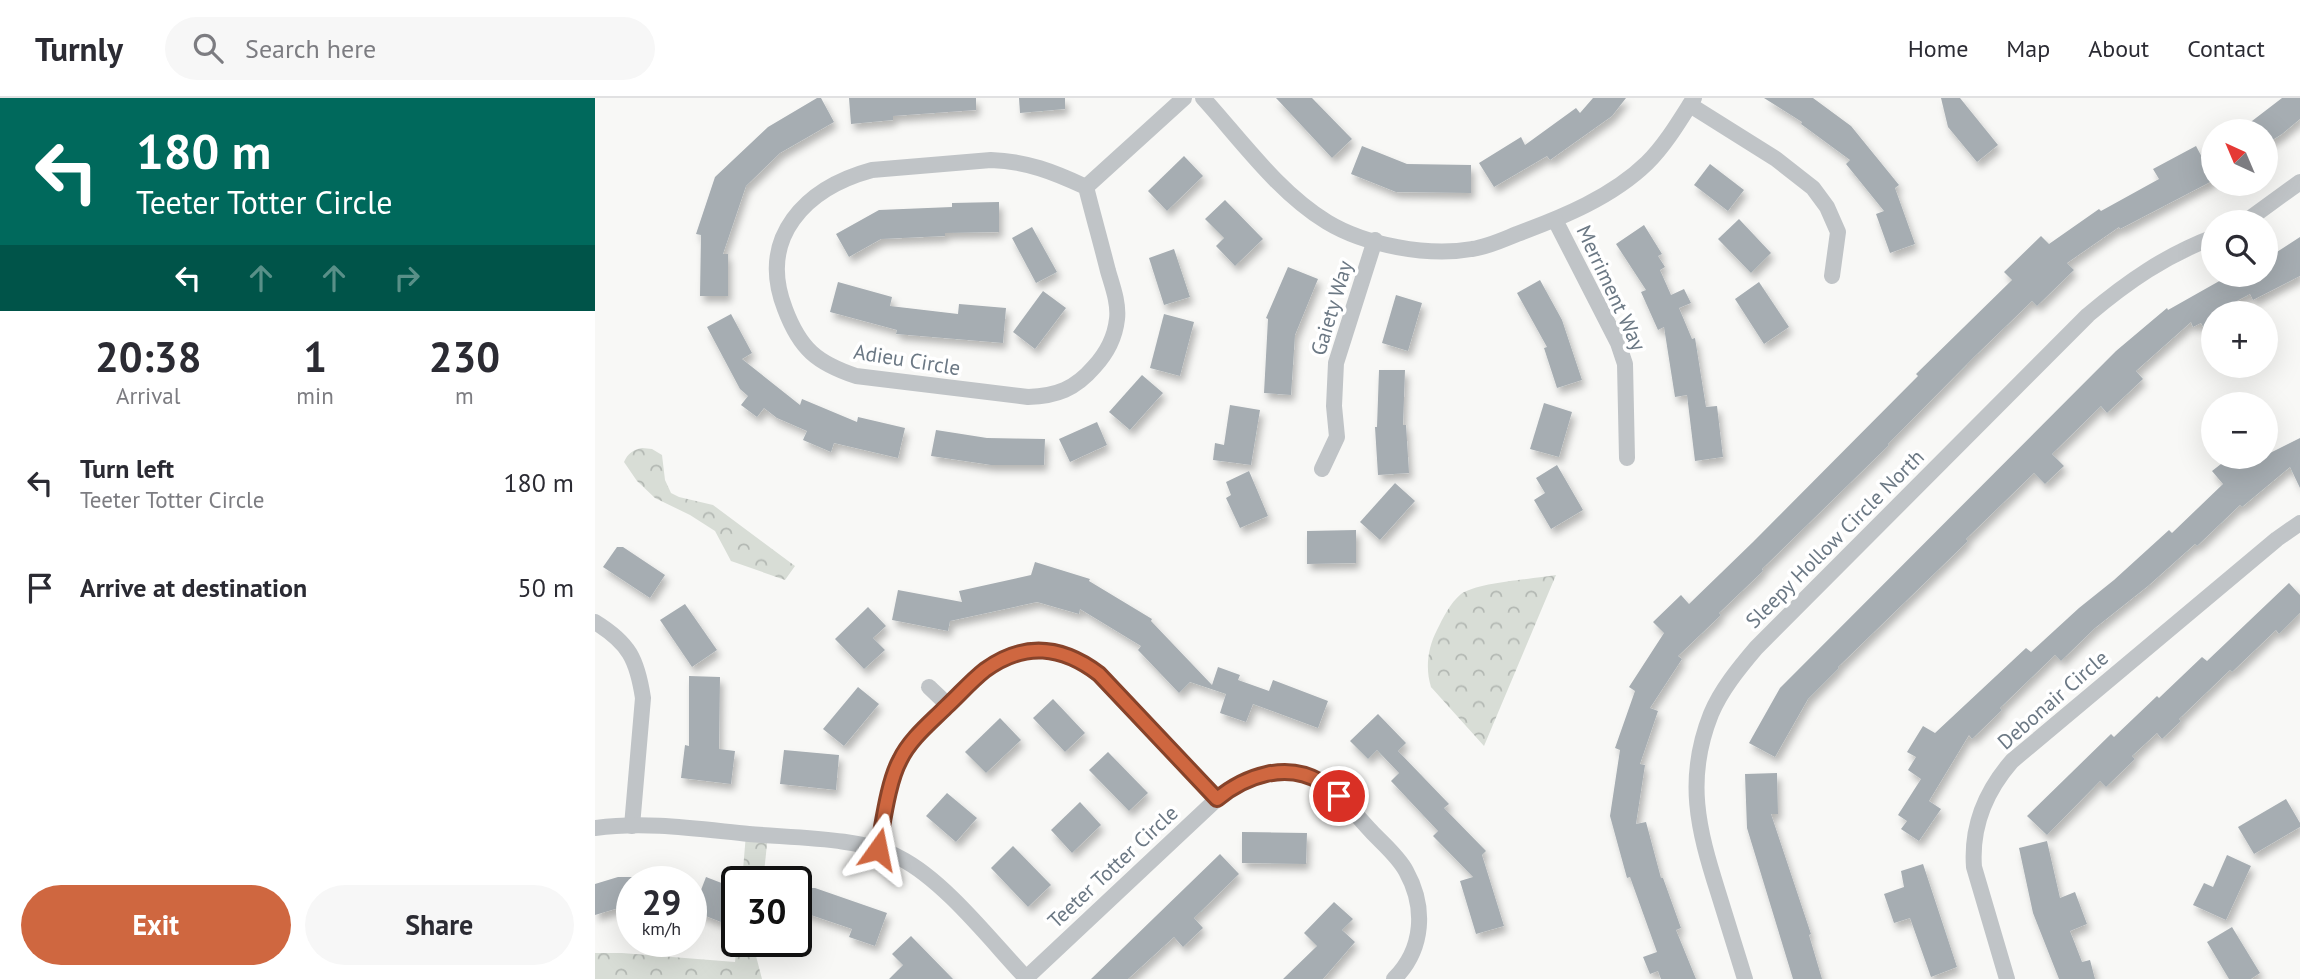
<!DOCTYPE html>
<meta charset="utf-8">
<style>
:root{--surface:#fff;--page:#f7f7f7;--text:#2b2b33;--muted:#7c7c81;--line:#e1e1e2;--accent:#cf6740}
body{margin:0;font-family:"PT Sans",sans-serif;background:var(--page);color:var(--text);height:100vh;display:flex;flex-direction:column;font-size:26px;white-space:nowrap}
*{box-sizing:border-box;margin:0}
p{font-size:23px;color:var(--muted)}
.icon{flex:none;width:38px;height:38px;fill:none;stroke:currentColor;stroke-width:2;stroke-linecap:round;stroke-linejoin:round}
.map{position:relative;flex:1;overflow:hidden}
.side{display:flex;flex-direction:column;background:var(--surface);width:595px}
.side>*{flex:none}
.banner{background:#00695c;color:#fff;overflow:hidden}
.needle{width:46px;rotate:316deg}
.buttons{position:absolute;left:1606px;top:21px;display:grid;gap:14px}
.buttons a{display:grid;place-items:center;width:77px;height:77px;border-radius:50%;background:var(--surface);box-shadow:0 7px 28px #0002;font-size:35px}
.speed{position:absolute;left:21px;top:768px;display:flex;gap:14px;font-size:35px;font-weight:700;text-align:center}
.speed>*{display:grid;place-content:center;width:91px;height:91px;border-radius:50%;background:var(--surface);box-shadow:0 7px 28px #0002;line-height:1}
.speed small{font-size:18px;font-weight:400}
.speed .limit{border:4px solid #111;border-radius:10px;background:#fff;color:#111}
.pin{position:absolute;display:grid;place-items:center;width:60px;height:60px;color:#fff;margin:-30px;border:4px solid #fff;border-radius:50%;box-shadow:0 2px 7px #0007}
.me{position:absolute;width:77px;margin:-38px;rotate:12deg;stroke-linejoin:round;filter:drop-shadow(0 0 5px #0008)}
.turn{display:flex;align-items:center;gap:24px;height:147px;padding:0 21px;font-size:32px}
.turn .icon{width:91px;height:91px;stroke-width:2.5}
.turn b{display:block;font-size:49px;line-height:60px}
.lanes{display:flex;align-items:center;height:66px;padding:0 21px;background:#0003;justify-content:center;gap:35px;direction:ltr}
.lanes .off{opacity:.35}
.eta{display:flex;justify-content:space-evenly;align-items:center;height:119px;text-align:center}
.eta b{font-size:42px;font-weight:700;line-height:49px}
.cta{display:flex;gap:14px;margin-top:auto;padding:14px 21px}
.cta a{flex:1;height:80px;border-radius:42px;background:var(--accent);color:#fff;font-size:28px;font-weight:700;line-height:80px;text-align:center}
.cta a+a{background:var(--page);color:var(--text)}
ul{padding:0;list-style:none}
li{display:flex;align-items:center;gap:21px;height:105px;padding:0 21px}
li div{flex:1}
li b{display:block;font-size:26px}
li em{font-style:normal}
header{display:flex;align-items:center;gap:42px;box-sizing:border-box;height:98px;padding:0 35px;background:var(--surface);border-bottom:2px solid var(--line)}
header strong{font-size:33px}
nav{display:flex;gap:38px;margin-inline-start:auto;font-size:24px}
.search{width:490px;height:63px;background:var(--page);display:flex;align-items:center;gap:18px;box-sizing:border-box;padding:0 24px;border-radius:38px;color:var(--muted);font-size:26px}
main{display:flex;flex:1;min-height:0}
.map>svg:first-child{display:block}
.park{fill:url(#park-crowns)}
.building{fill:#a6adb2;filter:url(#shadow)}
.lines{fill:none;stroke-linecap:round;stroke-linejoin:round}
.minor{stroke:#c0c4c7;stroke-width:16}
.route-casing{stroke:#87432a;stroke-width:18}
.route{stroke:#cf6740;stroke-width:12}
.labels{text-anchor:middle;stroke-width:7;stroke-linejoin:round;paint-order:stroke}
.street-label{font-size:21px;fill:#6b7884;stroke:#fff}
</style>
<header>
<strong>Turnly</strong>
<div class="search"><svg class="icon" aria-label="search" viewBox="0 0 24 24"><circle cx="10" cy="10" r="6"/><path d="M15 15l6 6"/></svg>Search here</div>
<nav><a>Home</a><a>Map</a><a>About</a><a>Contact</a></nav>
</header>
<main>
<section class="side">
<div class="banner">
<div class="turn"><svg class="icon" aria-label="left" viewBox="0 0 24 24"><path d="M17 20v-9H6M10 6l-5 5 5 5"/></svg><div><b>180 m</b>Teeter Totter Circle</div></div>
<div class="lanes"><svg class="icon" aria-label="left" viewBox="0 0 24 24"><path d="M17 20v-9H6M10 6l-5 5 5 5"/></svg><svg class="icon off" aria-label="ahead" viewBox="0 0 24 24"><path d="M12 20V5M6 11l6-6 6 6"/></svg><svg class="icon off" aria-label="ahead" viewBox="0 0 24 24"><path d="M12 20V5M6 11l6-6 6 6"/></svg><svg class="icon off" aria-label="right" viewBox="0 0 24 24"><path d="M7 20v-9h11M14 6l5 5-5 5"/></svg></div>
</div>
<div class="eta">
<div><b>20:38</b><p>Arrival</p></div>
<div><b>1</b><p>min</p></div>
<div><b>230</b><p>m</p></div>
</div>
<ul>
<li><svg class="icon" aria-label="left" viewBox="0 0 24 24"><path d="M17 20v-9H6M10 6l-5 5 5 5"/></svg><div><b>Turn left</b><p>Teeter Totter Circle</p></div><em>180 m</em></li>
<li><svg class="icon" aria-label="arrive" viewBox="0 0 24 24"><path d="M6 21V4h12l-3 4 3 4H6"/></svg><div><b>Arrive at destination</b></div><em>50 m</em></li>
</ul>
<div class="cta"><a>Exit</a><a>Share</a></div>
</section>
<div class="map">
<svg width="1705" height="881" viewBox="0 0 1705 881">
<defs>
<pattern id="park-crowns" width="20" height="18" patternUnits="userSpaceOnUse" patternTransform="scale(1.75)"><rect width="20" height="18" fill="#d8ddd6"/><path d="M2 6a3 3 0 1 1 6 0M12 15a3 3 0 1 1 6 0" fill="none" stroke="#b3b8b3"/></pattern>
<filter id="shadow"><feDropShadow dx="3.5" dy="6" stdDeviation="3.5" flood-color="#0004"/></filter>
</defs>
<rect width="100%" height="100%" fill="#f8f8f6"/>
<g class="park">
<path d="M 47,350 L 57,351 L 67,357 L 70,382 L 76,395 L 84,399 L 118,407 L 200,468 L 190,482 L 136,463 L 120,433 L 95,417 L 60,400 L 42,383 L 29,364 C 33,355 38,352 47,350 Z"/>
<path d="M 961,477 L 889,648 L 836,589 C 830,570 833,549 842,532 C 848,520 855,505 866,496 C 883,484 939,481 961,477 Z"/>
<polygon points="151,736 173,737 168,784 147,784"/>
<polygon points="142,844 162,844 161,858 167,881 0,881 0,855 27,855 140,864"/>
</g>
<g class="building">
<polygon points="222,0 226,0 239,24 185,55 151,88 128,156 133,156 133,198 105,198 106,137 101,136 120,79 173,29"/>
<polygon points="254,0 381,0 381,12 298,18 298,22 256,26"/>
<polygon points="424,0 470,0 470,11 425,15"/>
<polygon points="681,0 717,0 757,41 737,60"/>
<polygon points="998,0 1031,0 1017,18 955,62 952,58 899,89 884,65 926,39 930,47 981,10 985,15"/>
<polygon points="1169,0 1218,0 1256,28 1304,87 1300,90 1320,146 1295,155 1281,116 1289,113 1251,66 1255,62 1206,26 1207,24"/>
<polygon points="1346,0 1365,0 1403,47 1382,64 1353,29"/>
<polygon points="1687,0 1705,0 1705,21 1687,36 1671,46 1671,33 1644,33"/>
<polygon points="767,48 812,66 876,67 876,95 801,94 756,76"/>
<polygon points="1601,48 1619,82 1525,131 1524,129 1472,165 1479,172 1442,208 1437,203 1380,258 1293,346 1294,347 1167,471 1168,473 1124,515 1126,517 1083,558 1087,561 1055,610 1063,613 1045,666 1050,667 1041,726 1051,724 1066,780 1068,780 1086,830 1081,832 1101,881 1066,881 1063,873 1055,876 1048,859 1062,854 1035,779 1032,780 1015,718 1025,652 1020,650 1040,593 1034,589 1069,535 1058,524 1086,497 1094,506 1158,444 1323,278 1321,276 1417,182 1409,174 1446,138 1454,146 1504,111 1506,113 1564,81 1558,71"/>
<polygon points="589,58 608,78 572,113 553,93"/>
<polygon points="1115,66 1149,92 1133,113 1099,87"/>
<polygon points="630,102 668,141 640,168 621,148 629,140 610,121"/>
<polygon points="404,104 404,134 350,135 350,138 286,141 254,159 241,136 284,112 357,109 357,105"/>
<polygon points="1144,121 1176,155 1156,175 1123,141"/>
<polygon points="1049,127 1067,156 1063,158 1070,169 1065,172 1076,197 1089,191 1096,205 1084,210 1097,241 1100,240 1111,309 1122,308 1128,359 1100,363 1092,297 1080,299 1069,229 1063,232 1046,194 1051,192 1021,146"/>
<polygon points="437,129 462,174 441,185 417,140"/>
<polygon points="1705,139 1705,178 1658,202 1655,196 1619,215 1619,248 1606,225 1598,229 1596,224 1541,273 1548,281 1512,315 1506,308 1457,356 1469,368 1450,386 1439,375 1371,441 1373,443 1243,569 1244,570 1213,601 1180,659 1154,645 1185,590 1521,253 1572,210 1573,212 1635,177 1671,177 1671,161"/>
<polygon points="579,151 595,199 569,207 554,160"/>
<polygon points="693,169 723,181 700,237 696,297 669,295 673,221 671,220"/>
<polygon points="945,182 967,222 987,282 962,290 949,250 952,249 922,195"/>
<polygon points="243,184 297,199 295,208 363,216 364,206 411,210 408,245 301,236 302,232 235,214"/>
<polygon points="1164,184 1194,229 1169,246 1140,201"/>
<polygon points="448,193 471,210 440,251 418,234"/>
<polygon points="801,197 827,205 813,253 787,245"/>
<polygon points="136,216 157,255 147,261 205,307 207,301 262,324 263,319 310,330 303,360 239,345 236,354 208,342 212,333 182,320 169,310 162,319 146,307 153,298 145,291 112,229"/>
<polygon points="569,216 599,224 585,278 555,270"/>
<polygon points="784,272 810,272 808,327 811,327 814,375 783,377 780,329 782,329"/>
<polygon points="547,277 568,295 535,332 514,314"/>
<polygon points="949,305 977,314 964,359 935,351"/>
<polygon points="635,307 665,312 656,367 618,362 620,345 629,347"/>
<polygon points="502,324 512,347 475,364 464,341"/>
<polygon points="341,332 392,340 450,341 449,367 396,367 336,358"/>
<polygon points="1705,340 1705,390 1695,369 1647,409 1645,407 1602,448 1600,446 1553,488 1500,530 1466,563 1460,557 1405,610 1407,612 1377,641 1374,637 1334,703 1346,711 1324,743 1306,731 1312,723 1303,717 1326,681 1313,672 1321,659 1312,654 1328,628 1340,635 1431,550 1436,554 1484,510 1519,482 1574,432 1577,435 1628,386 1617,373 1635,359 1671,359 1671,357"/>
<polygon points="962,367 988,412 956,431 939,402 950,395 941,380"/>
<polygon points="654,373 673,418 645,430 631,400 636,397 631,384"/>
<polygon points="800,385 820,403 785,442 765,424"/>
<polygon points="761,432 761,465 712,466 712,433"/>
<polygon points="22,449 28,449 70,477 55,500 8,469"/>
<polygon points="440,464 495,481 494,483 557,521 556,523 617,587 623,569 645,577 643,582 674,593 678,582 733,603 723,630 658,606 651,624 625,615 631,596 595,584 584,595 543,552 546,548 485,511 484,516 442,504 355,523 353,533 297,522 303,492 367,504 364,493 436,477"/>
<polygon points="1694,485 1705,497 1705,515 1684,536 1681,532 1637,574 1635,572 1584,621 1586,623 1567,641 1562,635 1537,658 1540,661 1511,689 1505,683 1452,737 1432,718 1516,636 1519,639 1562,598 1564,600 1607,559 1612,563"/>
<polygon points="90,506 122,552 97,569 65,522"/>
<polygon points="273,509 291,528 278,540 290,552 269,571 240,541"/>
<polygon points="94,578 125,579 124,651 140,653 136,686 86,680 90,647 94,648"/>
<polygon points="263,589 284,606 249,648 228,631"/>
<polygon points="458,601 490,635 470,654 438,620"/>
<polygon points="783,616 811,645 803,653 854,706 849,710 891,753 887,757 909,828 881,836 865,783 878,779 838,738 843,733 796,683 804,675 782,652 773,661 755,643"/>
<polygon points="405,620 426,642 391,675 370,654"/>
<polygon points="189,652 244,657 241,692 185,686"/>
<polygon points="513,654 553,695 534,713 494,672"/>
<polygon points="1182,675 1183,716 1176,716 1216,836 1214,837 1227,881 1198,881 1152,730 1150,676"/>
<polygon points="352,695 382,720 361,744 331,718"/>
<polygon points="1691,701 1705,725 1705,729 1659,756 1643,729"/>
<polygon points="485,704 506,727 477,755 456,732"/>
<polygon points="647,734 712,735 711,766 647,765"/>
<polygon points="1452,743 1465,800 1480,794 1492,826 1475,833 1487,864 1495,862 1500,881 1464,881 1438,815 1424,750"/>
<polygon points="418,748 456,787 433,809 396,770"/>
<polygon points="625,756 644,776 599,820 608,830 588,849 579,839 533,881 496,881"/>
<polygon points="1632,757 1656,768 1631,822 1598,807 1609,785 1618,789"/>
<polygon points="1328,766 1362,869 1336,879 1315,820 1299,825 1289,796 1309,789 1306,773"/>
<polygon points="23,779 37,779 37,806 0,817 0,786"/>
<polygon points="111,779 142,791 142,799 131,826 98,813"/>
<polygon points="201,790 220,790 292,815 280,848 254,839 257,831 201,812"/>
<polygon points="739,804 758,821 747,832 760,844 728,881 688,881 722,848 709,835"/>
<polygon points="1637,829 1665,875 1656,881 1634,881 1612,844"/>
<polygon points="316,838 358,881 294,881 308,867 297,856"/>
</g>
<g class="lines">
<g class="minor">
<path d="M 608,0 C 646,42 683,94 732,124 C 770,147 833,159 877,151 C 892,149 907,142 922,136 C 968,119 1017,99 1052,65 C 1071,46 1085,22 1099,0"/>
<polyline points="1095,7 1181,61 1218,90 1232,109 1243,134 1237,178"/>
<path d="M 396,62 C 431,63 459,74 491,89 C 498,117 506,145 513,173 C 517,187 524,205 522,221 C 520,239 512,255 499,269 C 480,291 462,298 433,299 L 261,278 C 222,265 205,251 190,211 C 162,139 211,90 277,72 Z"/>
<polyline points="491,89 589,0"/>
<polyline points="960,122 1023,245 1030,266 1032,360"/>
<polyline points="1650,124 1705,84"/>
<polyline points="727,371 742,339 739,308 741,265 780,142"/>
<path d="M 0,524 C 34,545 42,561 48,600 L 37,728"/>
<polyline points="334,589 353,607"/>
<path d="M 0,730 C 51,723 103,731 154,736 C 199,740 266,739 305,760 C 350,783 397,844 432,881"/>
<path d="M 283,751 C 289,726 293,686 304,663 C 314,642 333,627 349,611 C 362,599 374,585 388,574 C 426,542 467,548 504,577 L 622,701"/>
<path d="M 430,881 L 622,701 C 650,679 691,663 726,684 C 745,696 760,716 776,733 C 787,745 803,758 811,773 C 831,809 829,851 799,881"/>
<path d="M 1150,881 C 1141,852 1132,823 1123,794 C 1103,731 1090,681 1116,616 C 1126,592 1144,570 1161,550 L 1493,217 C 1532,184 1571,157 1619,139"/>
<path d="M 1412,881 L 1379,769 C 1376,728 1390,694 1417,663 L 1682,441 L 1705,425"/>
</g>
</g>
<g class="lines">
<g class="route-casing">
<path id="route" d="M 283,751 C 288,726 293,684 305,662 C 315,641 335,625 351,609 C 364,597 376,583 390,572 C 430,543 467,548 504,576 L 622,701 C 650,678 691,663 726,684 C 732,688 738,694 744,698"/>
</g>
<use href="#route" class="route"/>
</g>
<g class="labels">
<g class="street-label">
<text transform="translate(1016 190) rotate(65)" y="7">Merriment Way</text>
<text transform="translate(737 210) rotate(-73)" y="7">Gaiety Way</text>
<text transform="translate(312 262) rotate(9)" y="7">Adieu Circle</text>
<text transform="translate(1240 441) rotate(-45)" y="7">Sleepy Hollow Circle North</text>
<text transform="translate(1458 602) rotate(-41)" y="7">Debonair Circle</text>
<text transform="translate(518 769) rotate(-43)" y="7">Teeter Totter Circle</text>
</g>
</g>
</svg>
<div class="buttons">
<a><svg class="needle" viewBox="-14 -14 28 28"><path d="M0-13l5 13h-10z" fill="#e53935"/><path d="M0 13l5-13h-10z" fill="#7c7c81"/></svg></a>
<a><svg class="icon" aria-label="search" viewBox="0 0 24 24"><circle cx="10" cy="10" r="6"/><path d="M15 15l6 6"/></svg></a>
<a>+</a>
<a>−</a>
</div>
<div class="speed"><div>29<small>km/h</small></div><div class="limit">30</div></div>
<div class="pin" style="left:744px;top:698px;background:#d93025"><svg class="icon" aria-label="arrive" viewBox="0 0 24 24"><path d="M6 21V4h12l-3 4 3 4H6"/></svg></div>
<svg class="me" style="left:283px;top:751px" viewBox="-20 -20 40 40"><path d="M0-17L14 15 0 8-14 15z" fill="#cf6740" stroke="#fff" stroke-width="4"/></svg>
</div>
</main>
